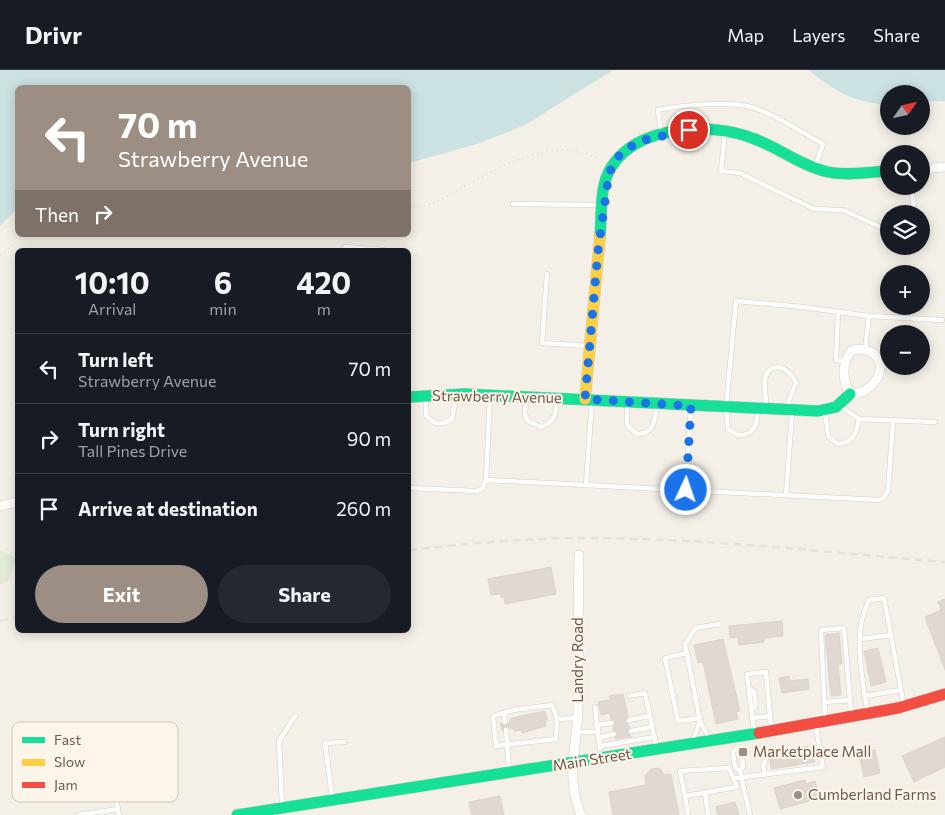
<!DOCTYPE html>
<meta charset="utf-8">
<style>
:root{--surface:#171b24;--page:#242831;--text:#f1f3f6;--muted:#9ea1a6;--line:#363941;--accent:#9d8e83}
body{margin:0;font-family:Commissioner,sans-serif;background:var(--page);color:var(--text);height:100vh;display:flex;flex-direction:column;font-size:19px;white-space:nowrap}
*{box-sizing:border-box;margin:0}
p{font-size:16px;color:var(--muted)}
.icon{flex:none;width:28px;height:28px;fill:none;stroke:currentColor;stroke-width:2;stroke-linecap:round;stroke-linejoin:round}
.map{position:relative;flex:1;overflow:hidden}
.side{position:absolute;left:15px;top:178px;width:396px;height:385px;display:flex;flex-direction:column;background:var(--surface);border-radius:8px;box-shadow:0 2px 12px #0003}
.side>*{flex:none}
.banner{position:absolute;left:15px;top:15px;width:396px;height:152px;border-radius:8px;box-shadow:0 2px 12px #0003;background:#9d8e83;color:#fff;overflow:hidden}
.needle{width:32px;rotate:56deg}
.tools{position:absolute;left:880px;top:15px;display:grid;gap:10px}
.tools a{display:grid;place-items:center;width:50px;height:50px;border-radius:50%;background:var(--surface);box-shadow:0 2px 12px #0003;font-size:25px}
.pin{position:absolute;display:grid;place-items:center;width:42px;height:42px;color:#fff;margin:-21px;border:2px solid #fff;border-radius:50%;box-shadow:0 1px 5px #0007}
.me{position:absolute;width:55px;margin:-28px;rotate:3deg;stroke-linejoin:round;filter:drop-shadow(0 0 4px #0008)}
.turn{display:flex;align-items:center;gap:18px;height:105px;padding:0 20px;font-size:22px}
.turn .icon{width:65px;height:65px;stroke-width:2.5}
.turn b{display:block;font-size:35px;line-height:42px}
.then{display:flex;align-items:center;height:48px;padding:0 20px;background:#0003;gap:10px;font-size:19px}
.eta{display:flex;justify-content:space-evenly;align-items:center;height:85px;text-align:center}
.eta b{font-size:30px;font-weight:700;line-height:35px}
.action{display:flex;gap:10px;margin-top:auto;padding:10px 20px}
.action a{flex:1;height:58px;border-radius:30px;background:var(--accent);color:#fff;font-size:20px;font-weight:700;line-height:58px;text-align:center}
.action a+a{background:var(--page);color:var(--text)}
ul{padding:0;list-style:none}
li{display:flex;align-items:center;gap:15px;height:70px;padding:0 20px;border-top:1px solid var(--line)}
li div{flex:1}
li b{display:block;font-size:19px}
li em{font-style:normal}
header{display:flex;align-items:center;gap:30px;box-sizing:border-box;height:70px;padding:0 25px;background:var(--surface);border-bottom:1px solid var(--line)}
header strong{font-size:24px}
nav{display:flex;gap:28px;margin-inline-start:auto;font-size:18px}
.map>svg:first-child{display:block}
.green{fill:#e0ead4}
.water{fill:#cbe1e2}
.building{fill:#e0d8d1;stroke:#dcd3cb}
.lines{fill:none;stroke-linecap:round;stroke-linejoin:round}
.lane-casing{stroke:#d3cdc6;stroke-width:5.5}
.street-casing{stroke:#d3cdc6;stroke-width:10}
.fast-casing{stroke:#d2ccc5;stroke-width:12}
.slow-casing{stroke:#d2ccc5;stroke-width:12}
.jam-casing{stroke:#d2ccc5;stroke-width:12}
.path{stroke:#d6cfca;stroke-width:1;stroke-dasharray:1 4;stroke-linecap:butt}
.lane{stroke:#fdfdfc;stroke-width:4.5}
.street{stroke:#fdfdfc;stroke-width:9}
.fast{stroke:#16e098;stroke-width:11}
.slow{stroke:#ffcf43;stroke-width:11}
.jam{stroke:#f24e42;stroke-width:11}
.rail{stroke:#e4e2e3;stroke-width:2.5;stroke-dasharray:8 5;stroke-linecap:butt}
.route{stroke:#1a73e8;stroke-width:9;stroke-dasharray:0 16.2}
.poi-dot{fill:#9d8e83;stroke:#fdf5e9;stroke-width:2}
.labels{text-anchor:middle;stroke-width:4;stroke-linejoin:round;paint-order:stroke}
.street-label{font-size:15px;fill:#6e594c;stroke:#fdf5e9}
.poi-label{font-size:15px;fill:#6e594c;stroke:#fdf5e9;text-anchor:start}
.key{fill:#fdf5e9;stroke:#d2c6ba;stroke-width:1}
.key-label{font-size:14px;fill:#6e594c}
</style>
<header>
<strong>Drivr</strong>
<nav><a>Map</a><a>Layers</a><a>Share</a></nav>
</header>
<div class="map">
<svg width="945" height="745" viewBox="0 0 945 745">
<rect width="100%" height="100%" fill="#f4f0e8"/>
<polygon class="green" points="0,480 17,488 8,511 0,514"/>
<g class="water">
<polygon points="0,0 613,0 525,55 477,74 409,93 409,18 18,18 17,139 0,156"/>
<path d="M 809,0 L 945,0 L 945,31 L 921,32 L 921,24 L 889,24 L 889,34 C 858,35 832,20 809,0 Z"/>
</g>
<g class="building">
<polygon points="551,497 556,524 505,534 504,527 501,527 500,524 491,525 488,509"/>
<polygon points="945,529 945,600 925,547 941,540 938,532"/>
<polygon points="782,551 783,566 764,568 764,572 739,575 738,567 730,568 729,556"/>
<polygon points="839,563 842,594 838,594 841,625 831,626 825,565"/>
<polygon points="723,569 740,641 736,642 738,649 716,654 703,592 698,593 694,575"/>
<polygon points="878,578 886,612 871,616 864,581"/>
<polygon points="789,606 790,611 808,609 809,619 782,623 779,608"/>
<polygon points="623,624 628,646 625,651 630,657 627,662 632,667 615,669 618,664 613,660 615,651 611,649 610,643 601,645 598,632 610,630 609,626"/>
<polygon points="545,641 547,650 545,651 546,656 522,663 522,660 514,661 513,659 505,656 502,661 500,653 506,656 512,648"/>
<polygon points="945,667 945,697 914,712 902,686"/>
<polygon points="875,680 880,703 864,707 859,685"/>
<polygon points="813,683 815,692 771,699 770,690"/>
<polygon points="660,698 664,705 671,704 679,745 613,745 609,722 646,715 645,706 651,699"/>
<polygon points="805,710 806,714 815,711 820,728 780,739 774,718"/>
<polygon points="500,726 504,745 472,745 469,732"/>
<polygon points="735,732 739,745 718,745 716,737"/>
</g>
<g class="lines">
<g class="lane-casing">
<g id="lane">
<polyline points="725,63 721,101 740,103 814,139 843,140 889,161"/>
<path d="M 661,64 L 658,40 C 678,35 731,31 751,37 C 773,43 803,63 823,74 L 815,97"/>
<polyline points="911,116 915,144"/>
<polyline points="513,134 601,135"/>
<polyline points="345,180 345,177 384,180"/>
<polyline points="547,204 542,273 589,276"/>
<polyline points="838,242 836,290 845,291"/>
<polyline points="865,279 869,246 942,250"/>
<path d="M 526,328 L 525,344 L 528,351 L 541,357 C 555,353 556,343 557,330"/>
<path d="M 426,329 L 426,345 C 434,355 441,356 452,349 L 456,327"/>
<path d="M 627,333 L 627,355 L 637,364 C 655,364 655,349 657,334"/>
<polyline points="840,336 859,349 935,352"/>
<path d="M 766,337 C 767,329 763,317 765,309 C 770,289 790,297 796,313 L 789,330 L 788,338"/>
<path d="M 758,340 C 757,354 754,366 738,365 L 728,359 L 726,338 L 736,231 L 803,237 L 869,246"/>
<path d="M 825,341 L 828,366 L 838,374 C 854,373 856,363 859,349"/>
<polyline points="486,410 490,326"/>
<polyline points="586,415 592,330"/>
<polyline points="409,418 476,421 482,419 486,410 879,430 883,428 888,421 893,351"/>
<polyline points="686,420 691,337"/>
<polyline points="786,425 792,342"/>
<polyline points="861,569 891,565"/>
<polyline points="687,583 665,588 678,651 700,648"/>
<polyline points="749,618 754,622 756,635 752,640"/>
<polyline points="629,626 645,623 656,675"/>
<polyline points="865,626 901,620"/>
<polyline points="824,632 850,630"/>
<polyline points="595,637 600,678"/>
<path d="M 867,640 C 862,605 852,563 869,530 L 884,528 L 903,631"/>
<polyline points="504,643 505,652"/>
<polyline points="825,647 821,560 844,558 851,643"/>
<polyline points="752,648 770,646"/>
<polyline points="557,649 556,669 496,676 493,646 513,640 552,635 557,649 577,648"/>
<polyline points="629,650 649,646"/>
<polyline points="596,655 612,653"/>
<polyline points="506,660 509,699"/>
<polyline points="754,660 747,604 766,602 771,657"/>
<polyline points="631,661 652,657"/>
<polyline points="578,662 597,662"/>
<polyline points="598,668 614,664"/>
<polyline points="694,668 700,651"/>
<polyline points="709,668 700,651 685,574 696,558 720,554"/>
<polyline points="600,676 655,667"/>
<polygon points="729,698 737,717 685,726 680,701"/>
<polyline points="42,699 104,691 110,697 119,745"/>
<polyline points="740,701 743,697 741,681 737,677 733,682 735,697 740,701 750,745"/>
<polyline points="765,705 763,696 767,686 819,677"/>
<polyline points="735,708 823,697 816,658"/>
<polyline points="83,721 115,717"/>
<polyline points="705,722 708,745"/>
<polyline points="685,726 688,745"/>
<polyline points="332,727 325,673 345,672"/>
<polyline points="282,735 279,671 295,646"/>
<polyline points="78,745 118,739"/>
</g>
</g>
<g class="street-casing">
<g id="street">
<polyline points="921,99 945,97"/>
<path d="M 857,279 C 895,280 882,323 850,324 C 842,309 841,295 851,281 Z"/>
<polyline points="0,436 18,432"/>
<path d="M 579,485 C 578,537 579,588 578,639 C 577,680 565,705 581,745"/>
</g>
</g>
<g class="fast-casing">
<g id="fast">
<path d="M 600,166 C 602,144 599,115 612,96 C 639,55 711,52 752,68 C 778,77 801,96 828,102 C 848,106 869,102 889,101"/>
<polyline points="409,327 465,324 818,341 836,337 850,324"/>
<polyline points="237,745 759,663"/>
</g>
</g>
<g class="slow-casing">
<polyline id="slow" points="585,329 600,166"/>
</g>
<g class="jam-casing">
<polyline id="jam" points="759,663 898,638 945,624"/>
</g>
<g class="path">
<path d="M 409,136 L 425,136 L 438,131 C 483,108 554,56 602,92"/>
<polyline points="0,185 26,165"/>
</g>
<use href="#lane" class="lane"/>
<use href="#street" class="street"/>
<use href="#fast" class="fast"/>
<use href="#slow" class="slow"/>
<use href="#jam" class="jam"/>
<g class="rail">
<path d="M 409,480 C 466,474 524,468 582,468 C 703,468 824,482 945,492"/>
<polyline points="0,551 18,547"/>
</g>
</g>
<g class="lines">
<polyline class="route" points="686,420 691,336 585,329 598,181 609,103 619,86 630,77 644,70 689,60"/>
</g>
<g class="poi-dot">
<rect x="738" y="677" width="10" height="10" rx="2.5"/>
<circle cx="798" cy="725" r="5"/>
</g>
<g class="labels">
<g class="street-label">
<text transform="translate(497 327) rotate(1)" y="5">Strawberry Avenue</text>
<text transform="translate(578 590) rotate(-90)" y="5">Landry Road</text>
<text transform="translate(592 690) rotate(-9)" y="5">Main Street</text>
</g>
<g class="poi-label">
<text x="753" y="687">Marketplace Mall</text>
<text x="808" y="730">Cumberland Farms</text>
</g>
</g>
<rect x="12" y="652" width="166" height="80" rx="8" class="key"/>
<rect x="22" y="667" width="23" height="6" fill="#16e098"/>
<rect x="22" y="689" width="23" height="7" fill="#ffcf43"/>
<rect x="22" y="712" width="23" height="6" fill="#f24e42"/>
<g class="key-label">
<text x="54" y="675">Fast</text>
<text x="54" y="697">Slow</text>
<text x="54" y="720">Jam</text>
</g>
</svg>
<div class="tools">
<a><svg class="needle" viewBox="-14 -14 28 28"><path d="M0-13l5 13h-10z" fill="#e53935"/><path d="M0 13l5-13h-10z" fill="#9ea1a6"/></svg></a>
<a><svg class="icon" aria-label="search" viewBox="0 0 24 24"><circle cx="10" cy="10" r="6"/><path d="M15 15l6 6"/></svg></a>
<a><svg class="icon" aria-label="layers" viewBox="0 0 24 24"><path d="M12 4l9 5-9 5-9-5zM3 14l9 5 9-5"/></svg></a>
<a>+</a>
<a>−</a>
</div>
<div class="pin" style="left:689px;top:60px;background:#d93025"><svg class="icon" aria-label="arrive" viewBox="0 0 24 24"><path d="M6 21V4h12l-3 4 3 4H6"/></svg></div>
<svg class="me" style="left:686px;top:420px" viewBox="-20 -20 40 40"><circle r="17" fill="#1a73e8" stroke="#fff" stroke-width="3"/><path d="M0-11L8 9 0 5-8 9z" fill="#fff"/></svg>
<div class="banner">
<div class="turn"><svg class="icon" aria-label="left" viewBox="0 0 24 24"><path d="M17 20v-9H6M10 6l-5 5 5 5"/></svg><div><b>70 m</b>Strawberry Avenue</div></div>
<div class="then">Then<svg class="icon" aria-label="right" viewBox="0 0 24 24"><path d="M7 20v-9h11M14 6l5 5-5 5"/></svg></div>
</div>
<section class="side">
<div class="eta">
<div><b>10:10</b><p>Arrival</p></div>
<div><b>6</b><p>min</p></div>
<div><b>420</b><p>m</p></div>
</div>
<ul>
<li><svg class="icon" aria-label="left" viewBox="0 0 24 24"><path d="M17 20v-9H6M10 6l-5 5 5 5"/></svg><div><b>Turn left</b><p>Strawberry Avenue</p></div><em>70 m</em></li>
<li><svg class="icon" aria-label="right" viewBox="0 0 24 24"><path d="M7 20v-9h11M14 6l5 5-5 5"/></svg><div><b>Turn right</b><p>Tall Pines Drive</p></div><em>90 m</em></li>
<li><svg class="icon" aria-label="arrive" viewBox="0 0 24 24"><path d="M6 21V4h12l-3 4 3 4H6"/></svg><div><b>Arrive at destination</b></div><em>260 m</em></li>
</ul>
<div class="action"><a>Exit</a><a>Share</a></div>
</section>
</div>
